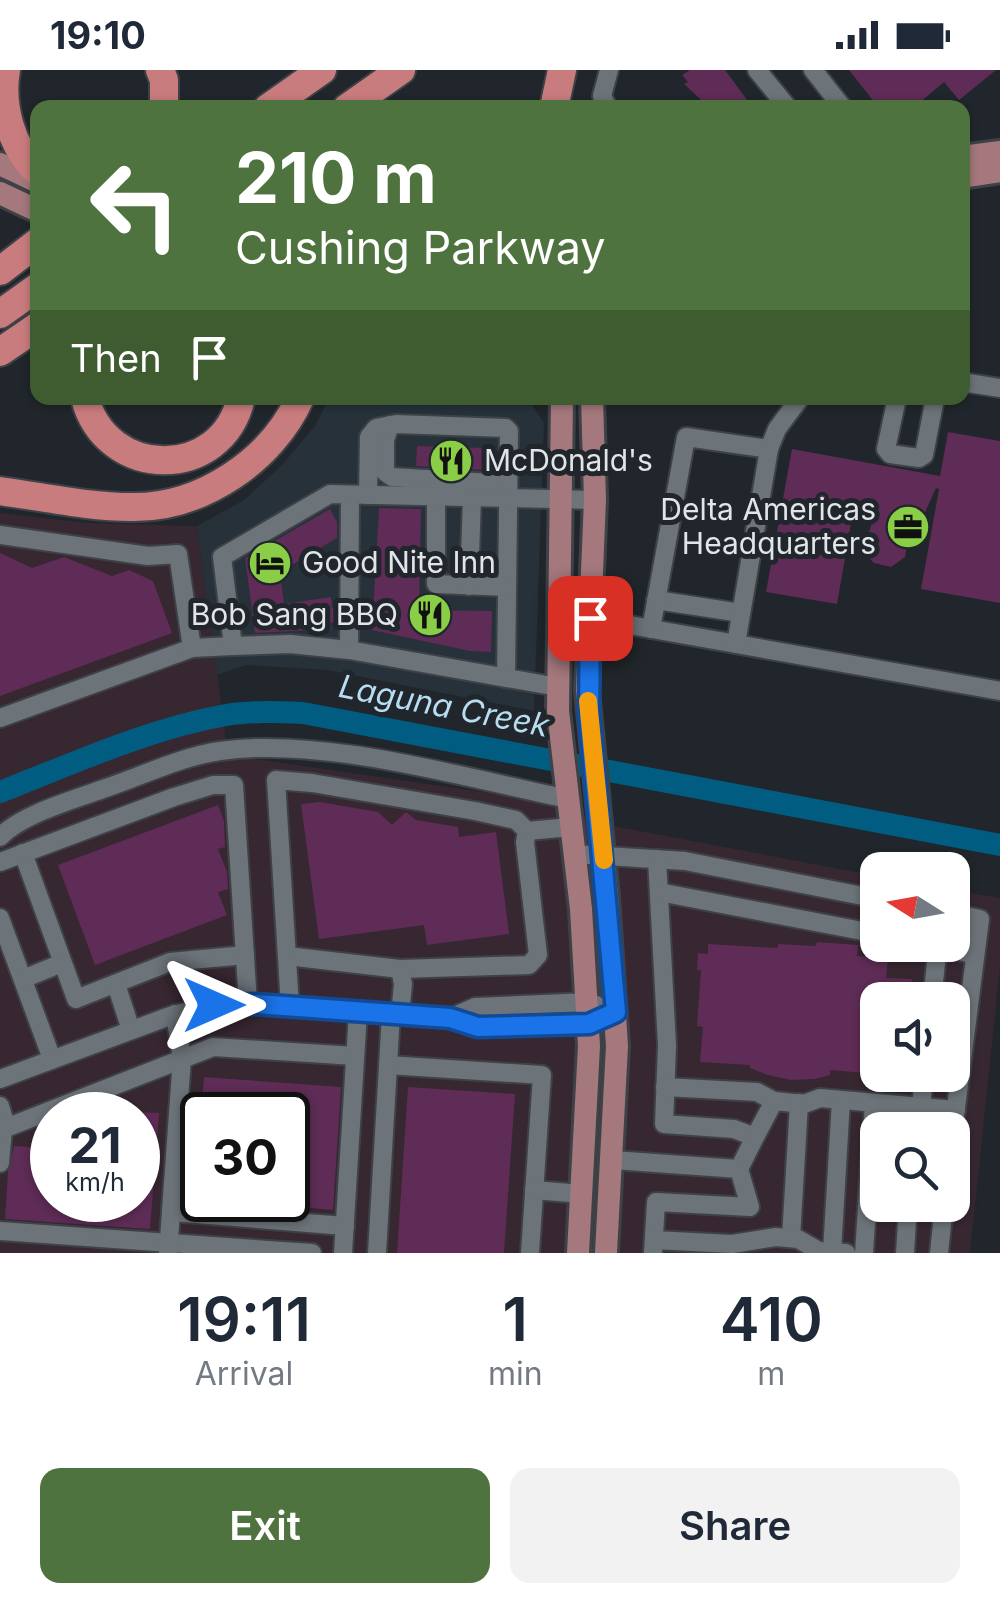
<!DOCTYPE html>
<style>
:root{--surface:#fff;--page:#f2f2f3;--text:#1f2937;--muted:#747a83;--accent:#4f733e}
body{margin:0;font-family:Inter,sans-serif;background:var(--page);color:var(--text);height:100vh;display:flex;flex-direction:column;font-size:38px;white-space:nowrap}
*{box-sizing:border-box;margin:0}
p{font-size:32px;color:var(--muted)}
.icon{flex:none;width:55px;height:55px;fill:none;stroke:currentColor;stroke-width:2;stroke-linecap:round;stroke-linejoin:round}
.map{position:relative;height:1183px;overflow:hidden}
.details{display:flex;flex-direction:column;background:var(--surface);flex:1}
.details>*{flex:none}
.guide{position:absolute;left:30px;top:30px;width:940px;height:305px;border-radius:20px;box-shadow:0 2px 8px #0004;background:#4f733e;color:#fff;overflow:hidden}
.needle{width:65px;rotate:281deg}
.controls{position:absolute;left:860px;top:782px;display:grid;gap:20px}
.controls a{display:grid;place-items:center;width:110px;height:110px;border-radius:20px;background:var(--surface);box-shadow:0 2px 8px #0004;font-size:50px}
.speed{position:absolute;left:30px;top:1022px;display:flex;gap:20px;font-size:50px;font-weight:700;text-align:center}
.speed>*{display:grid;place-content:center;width:130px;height:130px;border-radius:50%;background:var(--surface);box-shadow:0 2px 8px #0004;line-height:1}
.speed small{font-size:25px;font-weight:400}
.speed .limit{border:5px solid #111;border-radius:15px;background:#fff;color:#111}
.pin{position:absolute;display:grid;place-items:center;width:85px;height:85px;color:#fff;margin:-42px;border-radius:20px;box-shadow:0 5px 15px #0006}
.me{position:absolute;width:110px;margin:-55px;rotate:90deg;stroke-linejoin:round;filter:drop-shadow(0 0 8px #0008)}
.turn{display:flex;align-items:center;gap:35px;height:210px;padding:0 40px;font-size:45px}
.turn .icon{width:130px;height:130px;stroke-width:2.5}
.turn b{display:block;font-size:70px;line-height:85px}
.then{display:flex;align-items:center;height:95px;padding:0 40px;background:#0003;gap:20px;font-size:38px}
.eta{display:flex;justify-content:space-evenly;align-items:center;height:170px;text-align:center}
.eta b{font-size:60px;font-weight:600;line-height:70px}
.cta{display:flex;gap:20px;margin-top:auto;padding:20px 40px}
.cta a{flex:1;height:115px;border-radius:20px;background:var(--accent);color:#fff;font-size:40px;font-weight:600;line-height:115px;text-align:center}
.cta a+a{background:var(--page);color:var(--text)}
.status{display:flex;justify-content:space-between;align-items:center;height:70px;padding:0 50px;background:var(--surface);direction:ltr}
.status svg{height:28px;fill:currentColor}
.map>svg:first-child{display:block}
.built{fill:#26313a}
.industrial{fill:#372731;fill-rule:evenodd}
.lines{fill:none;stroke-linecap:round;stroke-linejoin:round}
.river{stroke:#005d81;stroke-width:22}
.building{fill:#5e2c56}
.minor-casing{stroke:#3e4247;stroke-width:22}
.major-casing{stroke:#3e4247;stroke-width:28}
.highway-casing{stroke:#3e4247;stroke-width:32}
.minor{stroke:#6c7379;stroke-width:18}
.major{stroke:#a4787c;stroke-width:22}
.highway{stroke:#c97c7e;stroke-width:28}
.route-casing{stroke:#114b97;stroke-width:25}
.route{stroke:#1a73e8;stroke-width:18}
.slow{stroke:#f59e0b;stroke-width:18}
.labels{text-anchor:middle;stroke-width:10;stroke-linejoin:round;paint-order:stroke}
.poi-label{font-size:30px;fill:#e1e4e8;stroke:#20262b;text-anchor:start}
.water-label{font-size:32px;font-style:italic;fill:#b8ddf3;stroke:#20262b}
</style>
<div class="status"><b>19:10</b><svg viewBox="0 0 49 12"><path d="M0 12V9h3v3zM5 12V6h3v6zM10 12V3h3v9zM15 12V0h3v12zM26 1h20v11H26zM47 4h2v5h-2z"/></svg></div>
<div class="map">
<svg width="1000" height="1183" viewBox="0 0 1000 1183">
<rect width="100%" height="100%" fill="#20262b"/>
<polygon class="built" points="329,328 526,328 531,333 544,353 534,641 327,600 246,595 217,605 197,456 244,430 282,395 315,356"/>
<path class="industrial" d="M 0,443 L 87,453 L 197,456 L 228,685 L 544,731 L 613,756 L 877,806 L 878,875 L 952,875 L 953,820 L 1000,828 L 1000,897 L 970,1183 L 0,1183 ZM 878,930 L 952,930 L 952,1005 L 878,1005 ZM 52,1045 L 138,1045 L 138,1130 L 52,1130 ZM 202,1045 L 288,1045 L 288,1130 L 202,1130 ZM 878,1060 L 952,1060 L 952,1135 L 878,1135 Z"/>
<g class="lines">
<path class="river" d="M 0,722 C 74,693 148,659 226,645 C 251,641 278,642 303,643 L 1000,775"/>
</g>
<g class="building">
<polygon points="690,0 725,0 753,38 710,38 684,14 688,12 682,5"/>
<polygon points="849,0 996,0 959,30 944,12 913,38 879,38"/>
<polygon points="948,362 1000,371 1000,533 921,519 939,419 936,418 922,449 912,447 905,487 891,497 874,493 868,487 861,469 870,460 874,441 854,437 837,534 766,522 792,379 940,406"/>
<polygon points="417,376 486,378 485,400 416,396"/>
<polygon points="379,438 421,439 419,540 492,541 491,582 470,581 372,560"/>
<polygon points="330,439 337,452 337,468 280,502 284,534 331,527 332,538 337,538 337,552 330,553 331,559 255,563 245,488"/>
<polygon points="0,483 32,498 64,487 112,506 129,500 153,511 172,563 0,626"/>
<polygon points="320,732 378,742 392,755 406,742 416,750 458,757 459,767 496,762 509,864 427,875 424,855 319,869 301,734"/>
<polygon points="218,735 224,751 225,777 218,779 227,802 228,819 218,822 227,845 95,895 58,795"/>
<polygon points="817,872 858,875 857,886 888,888 886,908 912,909 910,930 878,930 878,1004 830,1000 830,1005 815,1009 791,1010 768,1005 750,998 750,995 700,992 703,957 697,956 701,900 697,900 698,883 708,884 708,874 778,878 778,874 816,876"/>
<polygon points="204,1007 341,1017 333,1140 288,1136 288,1045 201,1045"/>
<polygon points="408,1017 515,1024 504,1183 397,1183"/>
<polygon points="138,1042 159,1043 150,1159 5,1149 8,1102 14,1076 52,1078 52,1130 138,1130"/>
</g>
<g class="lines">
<g class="minor-casing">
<g id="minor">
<polyline points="757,0 788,38"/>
<polyline points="813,0 843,38"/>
<polyline points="608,38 602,26 609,0"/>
<polyline points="962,312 1000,318"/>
<polyline points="897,328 886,379 890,384 919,388 924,385 935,328"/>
<polyline points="390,355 385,370 385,402 392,407 508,414"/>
<polyline points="368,425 369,367 376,358 396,354 506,358 509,361 506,608"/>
<polyline points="436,426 436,514 507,517"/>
<polyline points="0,465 148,486 178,484 192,578 0,648"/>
<polyline points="469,516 472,427"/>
<polyline points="656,530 741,543"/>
<polyline points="590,548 1000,621"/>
<polyline points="651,559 686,367 769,379"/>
<polyline points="736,574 769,379 777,359 800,328"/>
<polyline points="192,578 233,576"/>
<polyline points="349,580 350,425"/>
<polyline points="558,617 349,580 290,574 233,576 222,487 330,424 595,430"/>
<path d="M 0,767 C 22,744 73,730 103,719 C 139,707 183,686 220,681 C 322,666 466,708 568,729"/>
<polyline points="23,783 76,929 170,892 245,885"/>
<polyline points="574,784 685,791 878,829"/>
<polyline points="657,789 667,975 664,1054 734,1059 755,1067 739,1099"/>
<polyline points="0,792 174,727 213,715 234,715 248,934"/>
<polyline points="659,822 878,864"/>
<polyline points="952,843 980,849 952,1069"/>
<polyline points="0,848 52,989"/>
<polyline points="937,875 975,885"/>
<polyline points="287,886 400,899 529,895 538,885 525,772 527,761"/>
<polyline points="23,909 62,893"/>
<polyline points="116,914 131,960"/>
<polyline points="932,930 938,875"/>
<polyline points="290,937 276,710 312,713 475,741 516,750 527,761 571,757"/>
<polyline points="400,945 403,914 400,899"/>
<polyline points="450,948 475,937 588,932 596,935"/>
<polyline points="388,995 542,1005 530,1183"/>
<polyline points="0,1009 170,946 214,935 256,935 450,948 477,957 589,955 616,942"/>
<polyline points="665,1017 757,1022 774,1031 755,1067"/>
<polyline points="774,1031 804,1034 820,1028 956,1040"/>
<polyline points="0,1036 4,1049 0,1093"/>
<polyline points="921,1037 924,1005"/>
<polyline points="3,1059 213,977 355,986"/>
<polyline points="913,1060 914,1036"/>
<polyline points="613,1090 739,1099 750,1137 656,1132 653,1183"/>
<polyline points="534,1120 582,1124"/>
<polyline points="171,1142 345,1156"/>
<polyline points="0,1161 312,1183"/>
<polyline points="791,1168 799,1033"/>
<polyline points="654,1170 732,1174 776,1167 798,1169 819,1181 846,1183"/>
<polyline points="832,1182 841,1030"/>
<polyline points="168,1183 182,988 175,944"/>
<polyline points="343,1183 358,942"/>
<polyline points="377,1183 391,944"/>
<polyline points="864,1183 874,1033"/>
<polyline points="905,1183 908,1135"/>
<polyline points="939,1183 944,1135"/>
</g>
</g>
<g class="major-casing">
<g id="major">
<polyline points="962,87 1000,82"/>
<polyline points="0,94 38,112"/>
<polyline points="962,107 1000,101"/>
<polyline points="0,123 38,141"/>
<polyline points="562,328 558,641 581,839 589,976 578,1183"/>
<polyline points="592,328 595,430 587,620 607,826 617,976 606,1183"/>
</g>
</g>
<g class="highway-casing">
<g id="highway">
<path d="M 6,0 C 0,35 11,78 38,102"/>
<polyline points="160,0 164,10 164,38"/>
<polyline points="268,38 322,0"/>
<polyline points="347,38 401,0"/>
<polyline points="554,38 562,0"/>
<polyline points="0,201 38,172"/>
<polyline points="0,244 38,217"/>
<polyline points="0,282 38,256"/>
<path d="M 85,328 C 106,410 222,412 241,328"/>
<path d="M 0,421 C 44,427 88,437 132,437 C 202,438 272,390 300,328"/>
</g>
</g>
<use href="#minor" class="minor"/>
<use href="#major" class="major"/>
<use href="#highway" class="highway"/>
</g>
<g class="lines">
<g class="route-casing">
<polyline id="route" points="214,935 256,934 450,948 478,957 589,954 616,942 589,644 590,548"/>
</g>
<use href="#route" class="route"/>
<polyline class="slow" points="588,631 604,790"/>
</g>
<defs>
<g id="restaurant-disc" transform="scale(2.25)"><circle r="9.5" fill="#8ace47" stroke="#20262b"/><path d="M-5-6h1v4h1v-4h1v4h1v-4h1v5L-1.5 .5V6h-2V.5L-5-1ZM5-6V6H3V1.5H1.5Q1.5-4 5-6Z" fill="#111"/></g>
<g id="office-disc" transform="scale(2.25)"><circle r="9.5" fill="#8ace47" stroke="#20262b"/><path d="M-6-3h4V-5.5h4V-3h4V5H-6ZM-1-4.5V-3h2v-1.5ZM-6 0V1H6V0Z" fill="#111"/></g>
<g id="hotel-disc" transform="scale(2.25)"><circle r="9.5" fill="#8ace47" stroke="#20262b"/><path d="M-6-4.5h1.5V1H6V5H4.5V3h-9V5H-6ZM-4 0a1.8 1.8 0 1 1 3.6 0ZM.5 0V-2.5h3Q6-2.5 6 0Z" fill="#111"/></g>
</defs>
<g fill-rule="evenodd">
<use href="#restaurant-disc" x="451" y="391"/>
<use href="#office-disc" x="908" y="457"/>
<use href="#hotel-disc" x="270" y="493"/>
<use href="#restaurant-disc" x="430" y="545"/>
</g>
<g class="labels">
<g class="poi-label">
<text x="484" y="401">McDonald's</text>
<text x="876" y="450" text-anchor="end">Delta Americas<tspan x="876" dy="34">Headquarters</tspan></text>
<text x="302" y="503">Good Nite Inn</text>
<text x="398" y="555" text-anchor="end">Bob Sang BBQ</text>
</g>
<g class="water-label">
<text transform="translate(444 636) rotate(11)" y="11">Laguna Creek</text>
</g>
</g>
</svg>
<div class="controls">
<a><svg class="needle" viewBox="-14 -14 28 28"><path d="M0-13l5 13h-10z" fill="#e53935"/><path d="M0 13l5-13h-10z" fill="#747a83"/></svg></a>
<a><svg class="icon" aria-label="sound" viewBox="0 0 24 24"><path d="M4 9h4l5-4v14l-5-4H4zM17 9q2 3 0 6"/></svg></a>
<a><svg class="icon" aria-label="search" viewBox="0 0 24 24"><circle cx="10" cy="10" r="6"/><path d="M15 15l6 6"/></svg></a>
</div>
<div class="speed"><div>21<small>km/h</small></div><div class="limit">30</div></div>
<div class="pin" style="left:590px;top:548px;background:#d93025"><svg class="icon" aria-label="arrive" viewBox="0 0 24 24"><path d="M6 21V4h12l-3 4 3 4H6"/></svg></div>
<svg class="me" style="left:214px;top:935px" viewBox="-20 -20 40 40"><path d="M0-17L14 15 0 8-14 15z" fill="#1a73e8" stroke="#fff" stroke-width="4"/></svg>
<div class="guide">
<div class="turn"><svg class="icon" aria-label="left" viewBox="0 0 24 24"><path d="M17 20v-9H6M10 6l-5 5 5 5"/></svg><div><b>210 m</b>Cushing Parkway</div></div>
<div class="then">Then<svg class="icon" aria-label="arrive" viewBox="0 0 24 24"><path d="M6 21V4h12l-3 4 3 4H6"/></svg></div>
</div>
</div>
<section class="details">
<div class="eta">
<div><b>19:11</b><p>Arrival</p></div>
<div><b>1</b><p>min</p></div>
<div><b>410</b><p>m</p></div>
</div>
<div class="cta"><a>Exit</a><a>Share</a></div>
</section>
